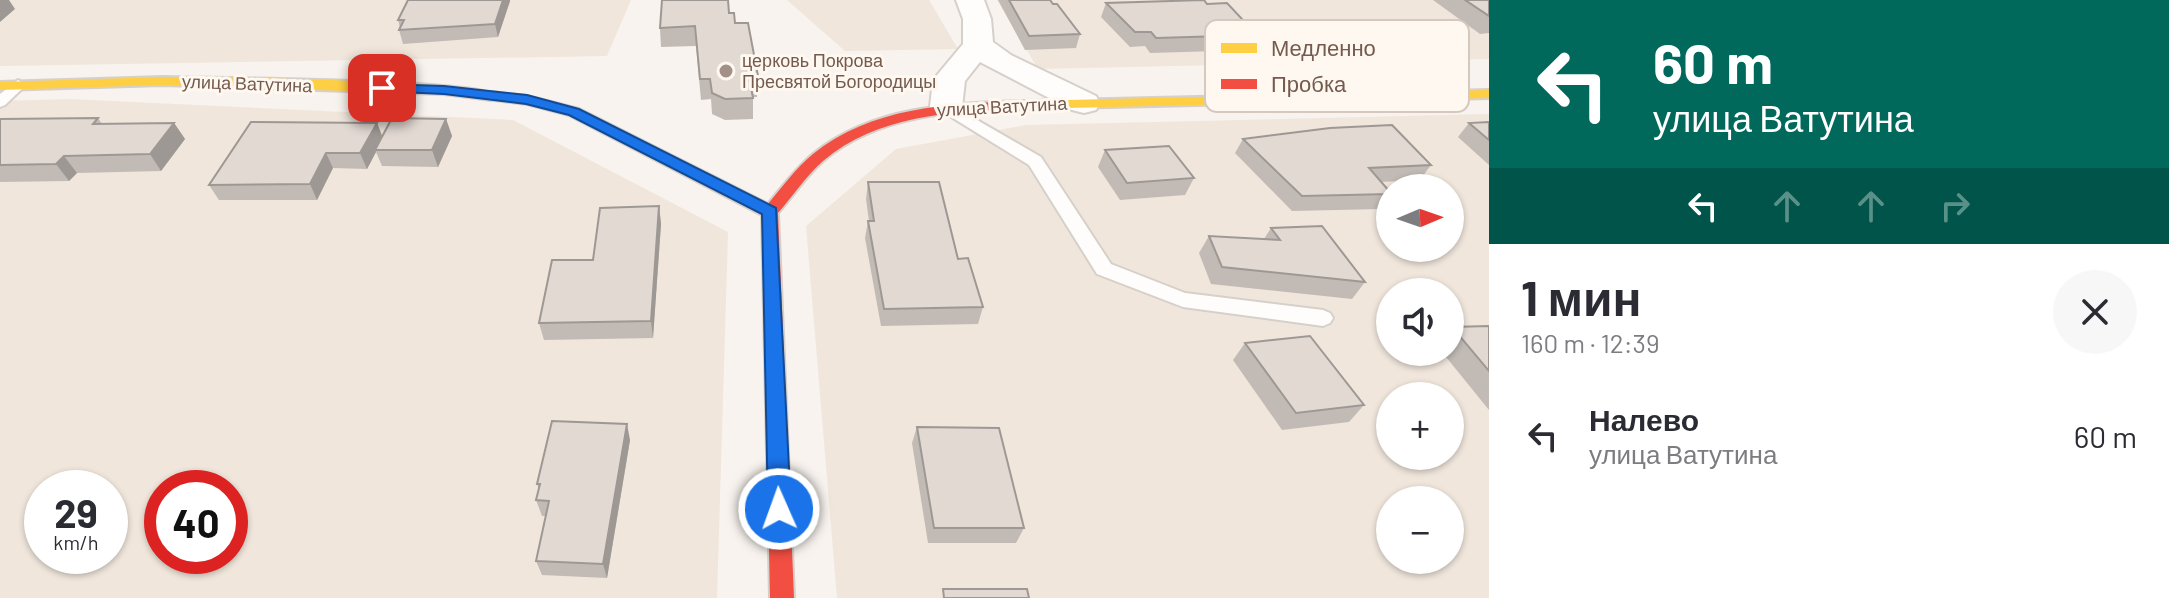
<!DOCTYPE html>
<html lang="ru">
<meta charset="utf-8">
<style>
:root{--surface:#fff;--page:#f7f7f7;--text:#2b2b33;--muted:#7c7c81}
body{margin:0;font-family:Barlow,sans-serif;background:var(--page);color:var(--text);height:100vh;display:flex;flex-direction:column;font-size:30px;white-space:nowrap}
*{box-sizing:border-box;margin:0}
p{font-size:26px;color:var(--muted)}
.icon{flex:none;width:44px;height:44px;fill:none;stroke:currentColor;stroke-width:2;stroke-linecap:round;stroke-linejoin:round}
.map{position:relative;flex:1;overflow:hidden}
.side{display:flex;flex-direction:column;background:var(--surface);width:680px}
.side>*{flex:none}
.hud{background:#00695c;color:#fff;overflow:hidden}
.needle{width:52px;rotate:88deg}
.buttons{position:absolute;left:1376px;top:174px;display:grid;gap:16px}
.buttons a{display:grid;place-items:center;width:88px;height:88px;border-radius:50%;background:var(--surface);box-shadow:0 2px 6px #0004;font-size:40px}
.speed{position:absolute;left:24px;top:470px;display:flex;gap:16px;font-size:40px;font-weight:700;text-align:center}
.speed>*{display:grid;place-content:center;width:104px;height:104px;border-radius:50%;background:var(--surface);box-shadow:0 2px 6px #0004;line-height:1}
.speed small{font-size:20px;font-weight:400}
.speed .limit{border:12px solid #d22;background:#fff;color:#111}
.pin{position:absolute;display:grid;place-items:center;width:68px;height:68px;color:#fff;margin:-34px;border-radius:16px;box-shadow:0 4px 12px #0006}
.me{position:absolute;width:88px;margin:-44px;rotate:358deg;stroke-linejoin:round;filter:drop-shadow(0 0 6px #0008)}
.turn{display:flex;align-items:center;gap:28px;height:168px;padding:0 32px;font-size:36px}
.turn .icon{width:104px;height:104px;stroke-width:2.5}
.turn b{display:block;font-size:56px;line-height:68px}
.lanes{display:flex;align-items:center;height:76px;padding:0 32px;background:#0003;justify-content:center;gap:40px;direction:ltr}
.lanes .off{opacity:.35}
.round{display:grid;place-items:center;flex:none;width:84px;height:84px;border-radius:42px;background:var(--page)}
.headline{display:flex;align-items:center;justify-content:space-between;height:136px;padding:0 32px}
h1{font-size:48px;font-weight:700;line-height:60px}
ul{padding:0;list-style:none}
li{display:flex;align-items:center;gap:24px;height:112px;padding:0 32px}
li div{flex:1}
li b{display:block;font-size:30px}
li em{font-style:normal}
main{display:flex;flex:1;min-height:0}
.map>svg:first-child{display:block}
.residential{fill:#f0e6dc;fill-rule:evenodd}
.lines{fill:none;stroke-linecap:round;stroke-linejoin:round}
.lane-casing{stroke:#d6d0ca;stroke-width:4}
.street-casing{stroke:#d6d0ca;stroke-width:4}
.slow-casing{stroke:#d7d0ca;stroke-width:4}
.jam-casing{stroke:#d7d0ca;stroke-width:4}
.lane{fill:#fefdfc;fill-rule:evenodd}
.street{fill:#fefdfc;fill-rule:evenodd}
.slow{fill:#ffcf43;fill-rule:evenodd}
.jam{fill:#f24e42;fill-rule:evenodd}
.wall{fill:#c2bbb5}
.shaded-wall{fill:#9e9894}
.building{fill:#e2d9d3;stroke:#9e9894;stroke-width:2}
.route{fill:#1a73e8;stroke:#114b97;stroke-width:2}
.poi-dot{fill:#a39086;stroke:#fef8f0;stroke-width:3}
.labels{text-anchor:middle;stroke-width:6;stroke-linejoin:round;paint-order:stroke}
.far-poi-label{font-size:18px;fill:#755a4e;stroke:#fef8f0;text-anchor:start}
.far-street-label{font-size:18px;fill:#755a4e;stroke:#fef8f0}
.key{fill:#fef8f0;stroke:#d5c9bf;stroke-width:2}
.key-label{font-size:22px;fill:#755a4e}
</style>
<main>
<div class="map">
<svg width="1489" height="598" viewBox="0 0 1489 598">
<rect width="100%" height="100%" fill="#f8f3ee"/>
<g class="residential">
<polygon points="0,0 631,0 607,56 0,66"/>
<polygon points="787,0 929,0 958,49 845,51"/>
<polygon points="997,0 1489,0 1489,59 1038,69"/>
<path d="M 69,99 L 513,120 L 728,232 L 717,598 L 0,598 L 0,101 ZM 42,488 L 110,488 L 110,556 L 42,556 ZM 162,488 L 230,488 L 230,556 L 162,556 Z"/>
<path d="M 1489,114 L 1489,598 L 837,598 L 806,226 L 896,149 L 1026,125 ZM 1390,188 L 1450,188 L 1450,248 L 1390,248 ZM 1390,292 L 1450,292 L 1450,352 L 1390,352 ZM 1390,396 L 1450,396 L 1450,456 L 1390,456 ZM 1390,500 L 1450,500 L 1450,560 L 1390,560 Z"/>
</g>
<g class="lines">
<g class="lane-casing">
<g id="lane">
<polygon points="18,80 26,85 5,105 0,107 0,94"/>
<polygon points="946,102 1041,157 1111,264 1185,293 1323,310 1330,313 1333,318 1330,323 1323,326 1183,307 1097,274 1029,165 940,110 940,104"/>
</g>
</g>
<g class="street-casing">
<polygon id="street" points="956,0 984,0 991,19 993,42 1011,55 1096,96 1100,103 1096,110 1084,113 1072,110 980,62 965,81 962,107 958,114 946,117 934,114 930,107 933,80 963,44 963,19"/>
</g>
<g class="slow-casing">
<g id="slow">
<path d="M 163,77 C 209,78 477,79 498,96 L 491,100 L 444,94 L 163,85 L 0,90 L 0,82 Z"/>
<polygon points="1489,90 1489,98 1024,109 1017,105 1024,101"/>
</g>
</g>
<g class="jam-casing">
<path id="jam" d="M 491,92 L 527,96 L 579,109 L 768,204 C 782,187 796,168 813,154 C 872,106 952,103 1024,101 L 1031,105 L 1024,109 C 955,111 878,114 823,161 C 806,176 793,196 778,213 L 794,598 L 770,598 L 762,215 L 569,115 L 527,104 L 486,99 L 484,96 Z"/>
</g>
<use href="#lane" class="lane"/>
<use href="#street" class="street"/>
<use href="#slow" class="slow"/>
<use href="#jam" class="jam"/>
</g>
<g class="wall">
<polygon points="998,0 1050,0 1080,34 1076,48 1025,50"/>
<polygon points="1433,0 1489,0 1489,33 1480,34"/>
<polygon points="510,1 498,37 403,44 399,30 400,28 398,20"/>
<polygon points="1106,3 1207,4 1257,35 1250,50 1150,53 1145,46 1130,47 1101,17"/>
<polygon points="729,13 758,76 757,97 753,97 753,119 725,120 712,114 711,99 701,100 696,46 661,47 660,28"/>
<polygon points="98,118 102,124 174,123 185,139 161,171 77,173 69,181 0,182 0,119"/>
<polygon points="446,119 452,136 438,167 382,166 376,152 367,169 333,168 317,200 219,200 209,185 377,123 382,136"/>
<polygon points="1489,122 1489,165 1458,137 1469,123"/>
<polygon points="1243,139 1431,165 1420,180 1381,182 1390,192 1390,197 1381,209 1292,211 1235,153"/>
<polygon points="1105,150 1194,178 1185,195 1120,200 1098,167"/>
<polygon points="868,182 958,259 983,307 978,324 881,326 865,238 868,221 869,221 866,199"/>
<polygon points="659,206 661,224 653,338 544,340 539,323 593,260"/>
<polygon points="1271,228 1365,282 1352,299 1211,284 1199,253 1209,236 1264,239"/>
<polygon points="1489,326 1489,410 1442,352 1450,352 1450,329 1452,327"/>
<polygon points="1245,343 1364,405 1349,422 1282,430 1233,360"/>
<polygon points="917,427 1024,528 1016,543 928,543 912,443"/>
<polygon points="630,440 607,578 542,575 536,561 546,516 542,516 536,500 539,489 537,484"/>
</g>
<g class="shaded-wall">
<polygon points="0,0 9,0 15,9 0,22"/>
<polygon points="503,0 510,0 510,1 498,37 495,24"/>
<polygon points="446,119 452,136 438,167 432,150"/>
<polygon points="174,123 185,139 161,171 150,154"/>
<polygon points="377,123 383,138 375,150 376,152 367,169 360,153"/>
<polygon points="326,153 333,168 317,200 310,184"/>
<polygon points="64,156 77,173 69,181 56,164"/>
<polygon points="659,206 661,224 653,338 651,321"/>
<polygon points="627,424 630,440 607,578 603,564"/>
</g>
<g class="building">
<polygon points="408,0 503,0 495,24 399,30 404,20 398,20"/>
<polygon points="662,0 728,0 729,13 734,13 735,23 748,23 758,76 749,77 753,98 725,99 712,93 710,79 700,79 695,26 660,28"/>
<polygon points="1009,0 1050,0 1053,4 1057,4 1080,34 1029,36"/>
<polygon points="1204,0 1207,4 1227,3 1257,35 1156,38 1151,32 1135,32 1106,3"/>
<polygon points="1465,0 1489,0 1489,16"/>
<polygon points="98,118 93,124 174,123 150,154 64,156 56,164 0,165 0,119"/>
<polygon points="392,118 446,119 432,150 375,150"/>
<polygon points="251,122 377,123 360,153 326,153 310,184 209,185"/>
<polygon points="1489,122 1489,140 1469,123"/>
<polygon points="1392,125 1431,165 1369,168 1390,192 1390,194 1302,196 1243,139 1330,128"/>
<polygon points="1169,146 1194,178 1127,183 1105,150"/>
<polygon points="868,182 939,182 958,259 968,258 983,307 884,309 868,221 874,221"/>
<polygon points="659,206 651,321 539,323 552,260 593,260 600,208"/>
<polygon points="1322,226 1365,282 1222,267 1209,236 1280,240 1271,228"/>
<polygon points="1489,326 1489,371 1452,327"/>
<polygon points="1310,336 1364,405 1296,413 1245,343"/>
<polygon points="552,421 627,424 603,564 536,561 549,501 536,500 540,484 537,484"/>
<polygon points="917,427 999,428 1024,528 934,528"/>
<polygon points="943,589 1027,589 1029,598 944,598"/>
</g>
<polygon class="route" points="382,84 444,86 527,95 579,109 776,208 791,509 787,516 779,519 771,516 768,509 762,214 569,115 526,104 444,94 377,91 377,85"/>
<circle class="poi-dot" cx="726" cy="71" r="8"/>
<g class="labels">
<g class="far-poi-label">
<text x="742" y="67">церковь Покрова<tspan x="742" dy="21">Пресвятой Богородицы</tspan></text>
</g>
<g class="far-street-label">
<text transform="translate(247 84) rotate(2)" y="6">улица Ватутина</text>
<text transform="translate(1002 107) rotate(-3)" y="6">улица Ватутина</text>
</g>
</g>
<rect x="1205" y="20" width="264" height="92" rx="12" class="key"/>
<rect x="1221" y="43" width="36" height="10" fill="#ffcf43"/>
<rect x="1221" y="79" width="36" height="10" fill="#f24e42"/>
<g class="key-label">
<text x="1271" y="56">Медленно</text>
<text x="1271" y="92">Пробка</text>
</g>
</svg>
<div class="buttons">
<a><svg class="needle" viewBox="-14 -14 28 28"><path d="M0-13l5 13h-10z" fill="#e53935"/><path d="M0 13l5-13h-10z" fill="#7c7c81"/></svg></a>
<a><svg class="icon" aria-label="sound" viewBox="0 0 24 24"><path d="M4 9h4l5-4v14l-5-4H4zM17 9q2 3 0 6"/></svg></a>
<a>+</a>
<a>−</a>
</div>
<div class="speed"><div>29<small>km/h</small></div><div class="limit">40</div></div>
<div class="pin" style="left:382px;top:88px;background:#d93025"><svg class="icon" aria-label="arrive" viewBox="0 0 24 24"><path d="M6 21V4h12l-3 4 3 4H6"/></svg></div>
<svg class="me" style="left:779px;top:509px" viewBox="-20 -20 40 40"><circle r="17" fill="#1a73e8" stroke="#fff" stroke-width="3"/><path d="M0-11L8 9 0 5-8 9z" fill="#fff"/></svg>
</div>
<section class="side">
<div class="hud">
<div class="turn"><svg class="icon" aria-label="left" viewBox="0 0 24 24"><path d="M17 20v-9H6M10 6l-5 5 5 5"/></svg><div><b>60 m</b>улица Ватутина</div></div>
<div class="lanes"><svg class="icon" aria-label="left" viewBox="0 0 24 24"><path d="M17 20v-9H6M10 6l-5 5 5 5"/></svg><svg class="icon off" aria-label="ahead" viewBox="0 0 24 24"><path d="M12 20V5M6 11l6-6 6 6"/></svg><svg class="icon off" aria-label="ahead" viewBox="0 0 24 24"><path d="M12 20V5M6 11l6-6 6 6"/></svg><svg class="icon off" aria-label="right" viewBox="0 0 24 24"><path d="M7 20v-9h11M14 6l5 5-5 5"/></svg></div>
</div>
<div class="headline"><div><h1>1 мин</h1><p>160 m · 12:39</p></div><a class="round"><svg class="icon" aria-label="close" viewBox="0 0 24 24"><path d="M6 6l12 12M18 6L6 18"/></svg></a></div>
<ul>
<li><svg class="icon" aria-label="left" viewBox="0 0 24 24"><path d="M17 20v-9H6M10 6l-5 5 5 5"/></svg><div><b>Налево</b><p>улица Ватутина</p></div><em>60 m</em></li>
</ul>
</section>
</main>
